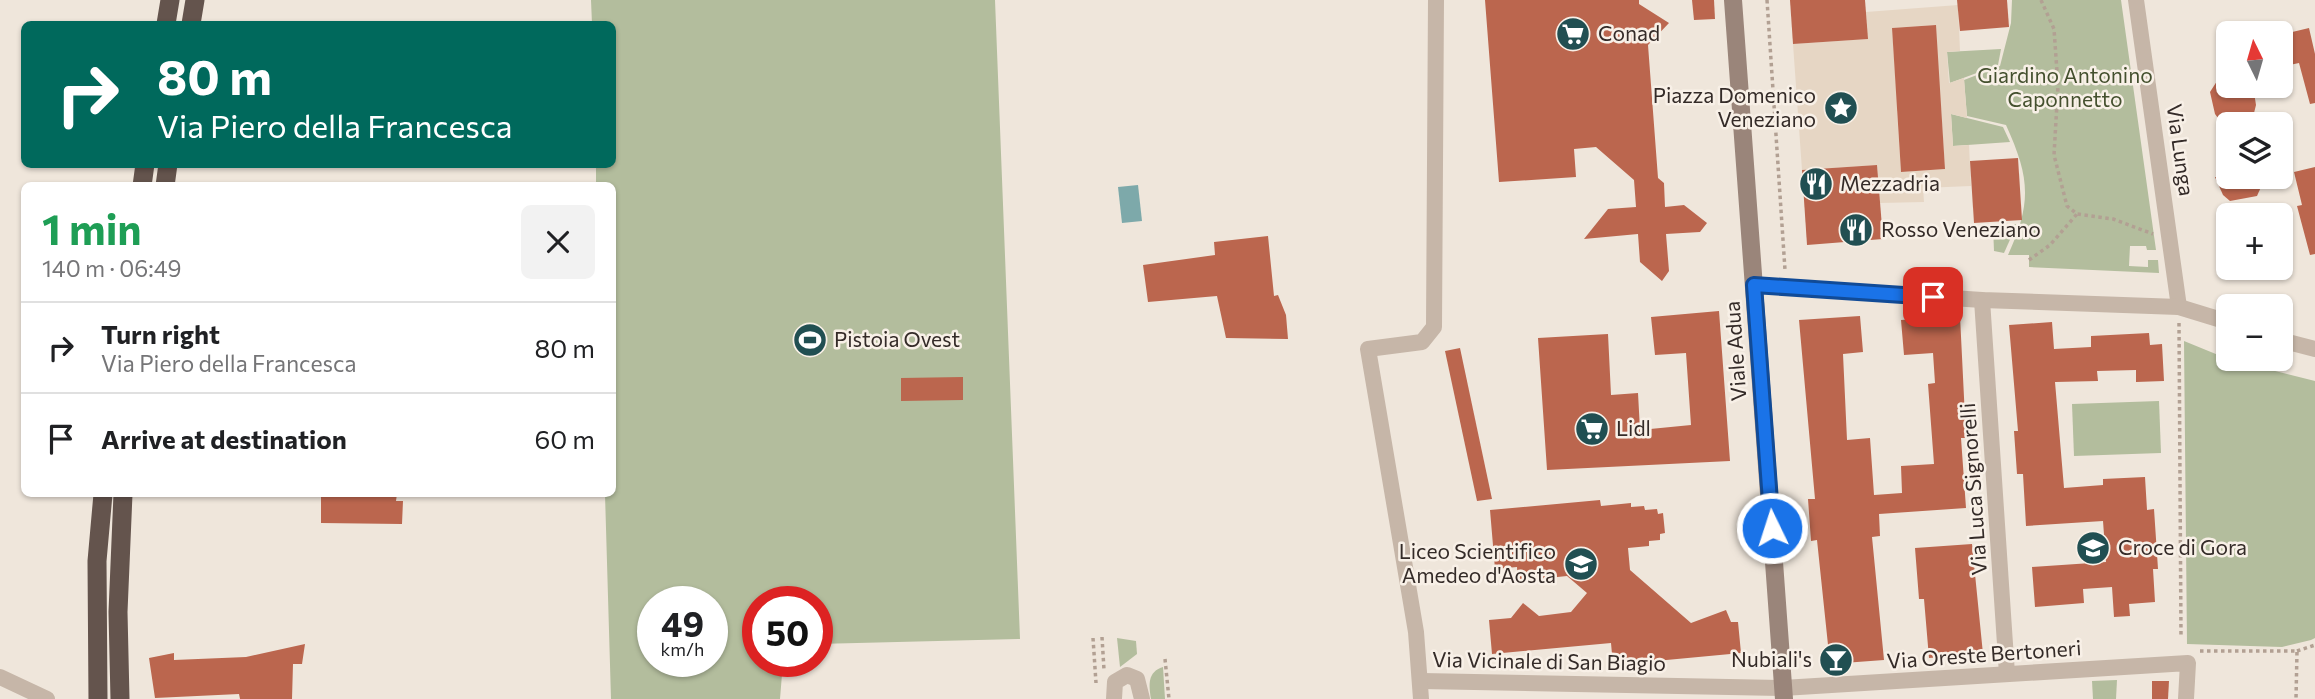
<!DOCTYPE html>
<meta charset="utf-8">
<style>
:root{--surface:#fff;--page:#f2f2f2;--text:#202124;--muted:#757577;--line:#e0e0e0}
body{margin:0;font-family:Commissioner,sans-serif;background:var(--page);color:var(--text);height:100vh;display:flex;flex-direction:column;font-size:26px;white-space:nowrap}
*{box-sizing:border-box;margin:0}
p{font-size:23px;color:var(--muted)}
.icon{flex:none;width:38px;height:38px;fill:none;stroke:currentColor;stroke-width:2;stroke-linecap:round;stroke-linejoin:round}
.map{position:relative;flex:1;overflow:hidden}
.details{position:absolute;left:21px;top:182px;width:595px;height:315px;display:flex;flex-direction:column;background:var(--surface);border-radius:10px;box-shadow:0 2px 5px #0004}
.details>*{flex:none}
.guide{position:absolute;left:21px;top:21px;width:595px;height:147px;border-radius:10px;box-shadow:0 2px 5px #0004;background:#00695c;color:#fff;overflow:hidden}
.needle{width:46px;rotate:355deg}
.tools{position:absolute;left:2216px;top:21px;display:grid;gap:14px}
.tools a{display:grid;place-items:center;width:77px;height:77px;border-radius:10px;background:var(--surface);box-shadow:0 2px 5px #0004;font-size:35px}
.speed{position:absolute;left:637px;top:586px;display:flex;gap:14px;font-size:35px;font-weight:700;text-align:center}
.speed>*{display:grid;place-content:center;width:91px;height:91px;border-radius:50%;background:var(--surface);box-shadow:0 2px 5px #0004;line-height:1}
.speed small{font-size:18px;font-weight:400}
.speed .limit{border:10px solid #d22;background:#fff;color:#111}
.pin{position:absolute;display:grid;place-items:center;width:60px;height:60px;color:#fff;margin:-30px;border-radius:14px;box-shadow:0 4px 10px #0006}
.me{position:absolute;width:77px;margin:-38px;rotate:356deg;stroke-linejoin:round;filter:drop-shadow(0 0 5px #0008)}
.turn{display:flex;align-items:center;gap:24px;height:147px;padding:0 21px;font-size:32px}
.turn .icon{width:91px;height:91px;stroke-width:2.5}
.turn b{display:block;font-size:49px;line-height:60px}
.round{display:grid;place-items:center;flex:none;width:74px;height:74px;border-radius:10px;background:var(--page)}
.head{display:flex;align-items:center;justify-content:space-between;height:119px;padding:0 21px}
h1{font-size:42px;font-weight:700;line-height:52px;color:#1e9e55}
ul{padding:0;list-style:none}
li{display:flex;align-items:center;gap:21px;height:91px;padding:0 21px;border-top:2px solid var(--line)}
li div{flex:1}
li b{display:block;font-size:26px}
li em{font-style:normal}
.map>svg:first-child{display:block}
.green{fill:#b3bd9d;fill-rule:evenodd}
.plaza{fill:#e6d6c4;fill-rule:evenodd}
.water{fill:#7da9aa}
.building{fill:#bb664e}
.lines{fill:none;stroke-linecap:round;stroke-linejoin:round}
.path{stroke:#b2a093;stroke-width:3.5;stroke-dasharray:3.5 3.5;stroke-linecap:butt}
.minor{stroke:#c6b6a8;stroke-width:16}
.secondary{stroke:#9a857a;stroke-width:18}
.trunk{stroke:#64544d;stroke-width:19}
.route-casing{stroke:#114b97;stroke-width:18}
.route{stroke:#1a73e8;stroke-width:12}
.labels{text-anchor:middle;stroke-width:5;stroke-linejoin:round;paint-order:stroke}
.poi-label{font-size:21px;fill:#342b28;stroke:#f8f0e7;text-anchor:start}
.park-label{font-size:21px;fill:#44502e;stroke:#f8f0e7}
.street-label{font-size:21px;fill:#342b28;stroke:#f8f0e7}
</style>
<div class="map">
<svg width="2315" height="699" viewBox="0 0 2315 699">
<rect width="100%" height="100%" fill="#efe6db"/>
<g class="green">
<path d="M 591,0 L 995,0 L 1020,639 L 817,644 L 817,602 L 758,602 L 758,662 L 783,662 L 780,699 L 611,699 L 605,494 L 612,494 L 612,186 L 596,185 L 596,165 L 612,164 L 612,24 L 592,24 ZM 653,602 L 712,602 L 712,662 L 653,662 Z"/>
<path d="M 2012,0 L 2121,0 L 2156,250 L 2147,250 L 2146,246 L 2130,246 L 2129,266 L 2148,267 L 2148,260 L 2158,260 L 2159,273 L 2029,267 L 2029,255 L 2008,255 C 2032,202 2030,178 2006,125 L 1967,116 L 1964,80 L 2000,66 L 2011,23 Z"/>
<polygon points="2001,49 1998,65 1950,83 1947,52"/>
<polygon points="1951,114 2003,127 2010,142 1953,146"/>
<polygon points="2017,224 2004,253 1994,251 1993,226"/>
<polygon points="2184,341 2228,359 2315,381 2315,638 2311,640 2282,647 2187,644"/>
<polygon points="2159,401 2161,453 2074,456 2072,404"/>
<polygon points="1117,638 1136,641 1137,654 1120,667"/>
<path d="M 1163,667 L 1165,699 L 1151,699 C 1149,685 1147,672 1163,667 Z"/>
<polygon points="2117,680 2116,699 2093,699 2092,681"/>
</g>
<path class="plaza" d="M 1958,5 L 1960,51 L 1947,52 L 1949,83 L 1964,78 L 1967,118 L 1951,114 L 1953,146 L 1969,145 L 1971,186 L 1923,188 L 1924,202 L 1880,203 L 1877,165 L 1802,170 L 1793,44 L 1867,39 L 1866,12 ZM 1935,25 L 1896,87 L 1892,28 ZM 1941,108 L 1945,169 L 1901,172 L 1897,111 Z"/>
<polygon class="water" points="1138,185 1142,221 1122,223 1118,187"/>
<g class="building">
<polygon points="1485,0 1639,0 1639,4 1669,23 1648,45 1658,178 1664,183 1665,207 1684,205 1707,223 1700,232 1666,234 1669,271 1662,281 1640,262 1638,234 1584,239 1608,209 1636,207 1634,180 1596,147 1574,149 1576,177 1499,182"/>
<polygon points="1692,0 1714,0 1715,19 1694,20"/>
<polygon points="1790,0 1865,0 1868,39 1793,44"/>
<polygon points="1957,0 2007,0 2009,27 1960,31"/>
<polygon points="1936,25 1945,169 1901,172 1892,28"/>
<polygon points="2309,28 2315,54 2315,103 2310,104 2299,63 2280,67 2280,35"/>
<polygon points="2228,64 2228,86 2253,86 2256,105 2252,121 2224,126 2215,114 2210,92"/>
<polygon points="2018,158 2022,220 1974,223 1970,161"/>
<polygon points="1877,165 1883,239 1807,245 1802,170"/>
<polygon points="2315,167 2315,254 2310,255 2297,206 2302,205 2294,172"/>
<polygon points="2215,177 2261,177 2261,187 2257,196 2230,201 2223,195"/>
<polygon points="1268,236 1274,296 1278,295 1286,315 1288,339 1226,338 1217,296 1148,302 1143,265 1215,255 1214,242"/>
<polygon points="1719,311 1730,461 1547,470 1538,338 1608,334 1611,395 1638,393 1640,430 1691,425 1686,353 1655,355 1651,317"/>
<polygon points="1860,316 1863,352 1843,354 1847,440 1870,438 1874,495 1902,493 1901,466 1934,464 1928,384 1935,383 1933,353 1904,355 1901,320 1960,316 1966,438 1961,438 1966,508 1879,514 1880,536 1872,537 1884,660 1830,664 1817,540 1811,541 1808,499 1815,499 1799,320"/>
<polygon points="2052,322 2054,349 2091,347 2091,336 2149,333 2150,345 2162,344 2164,381 2136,382 2136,370 2097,371 2098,381 2055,382 2064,488 2103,485 2103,479 2145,477 2147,510 2154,509 2158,569 2153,569 2155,602 2129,604 2130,616 2114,617 2112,587 2083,589 2084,603 2035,607 2032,567 2106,562 2103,521 2026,526 2023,474 2017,474 2014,431 2018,431 2009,325"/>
<polygon points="1460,348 1492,499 1477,501 1445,351"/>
<polygon points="963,377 963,400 901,401 901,378"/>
<polygon points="321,494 397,494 396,501 403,501 402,524 321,523"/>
<polygon points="1600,500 1601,506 1631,503 1631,507 1644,506 1645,510 1657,509 1658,514 1663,513 1665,533 1660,534 1660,540 1649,541 1649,546 1628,548 1630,570 1691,623 1726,610 1731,622 1738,622 1741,653 1613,665 1611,643 1492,654 1489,620 1511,618 1523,603 1539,616 1571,612 1587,593 1567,576 1518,581 1517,567 1495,569 1490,510"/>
<polygon points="1972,544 1983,654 1929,658 1924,599 1919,599 1915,548"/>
<polygon points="305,644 302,664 293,664 292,699 240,699 239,694 155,698 149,658 174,653 174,660 246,657"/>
<polygon points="2152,681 2169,681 2168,699 2152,699"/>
</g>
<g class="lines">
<g class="path">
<polyline points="1767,0 1785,270"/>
<polyline points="2041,0 2054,29 2058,86 2054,155 2067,206 2077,214 2113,219 2153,234"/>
<polyline points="2029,260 2050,245 2077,214"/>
<polyline points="2179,323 2181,636"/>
<polyline points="1102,637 1104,670"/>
<polyline points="1093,638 1096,683"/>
<polyline points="2200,651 2297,651 2296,699"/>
<polyline points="2297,651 2315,645"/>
<polyline points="1165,659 1169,699"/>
</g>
<g class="minor">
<polyline points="2136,0 2179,307"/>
<polyline points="1754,285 1982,300 2179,307 2228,322"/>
<polyline points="1982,300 2007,674"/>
<polyline points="2280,340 2315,349"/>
<polyline points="0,677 47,699"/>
<polyline points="1422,681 1783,688 2188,663 2186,699"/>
<polyline points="1114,699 1115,682 1127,675 1137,679 1142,699"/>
<polyline points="1421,699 1416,632 1368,349 1422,342 1434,327 1436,0"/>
</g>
<polyline class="secondary" points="1733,0 1784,699"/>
<g class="trunk">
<polyline points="166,24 170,0"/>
<polyline points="191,24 195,0"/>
<polyline points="142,186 145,164"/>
<polyline points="165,186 168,164"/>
<polyline points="98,699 97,561 103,494"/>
<polyline points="120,699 118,612 123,494"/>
</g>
</g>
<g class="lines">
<g class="route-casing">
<polyline id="route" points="1772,528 1754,285 1933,297"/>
</g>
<use href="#route" class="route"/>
</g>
<defs>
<g id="supermarket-disc" transform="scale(1.75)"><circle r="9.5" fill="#214f52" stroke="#f8f0e7"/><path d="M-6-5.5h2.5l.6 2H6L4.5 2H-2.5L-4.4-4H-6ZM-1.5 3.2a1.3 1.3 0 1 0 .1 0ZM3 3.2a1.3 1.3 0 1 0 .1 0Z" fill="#fff"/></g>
<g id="sight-disc" transform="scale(1.75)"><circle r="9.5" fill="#214f52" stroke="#f8f0e7"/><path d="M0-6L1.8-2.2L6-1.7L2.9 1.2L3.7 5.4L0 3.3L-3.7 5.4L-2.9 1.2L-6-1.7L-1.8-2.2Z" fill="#fff"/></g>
<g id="restaurant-disc" transform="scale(1.75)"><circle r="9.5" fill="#214f52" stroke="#f8f0e7"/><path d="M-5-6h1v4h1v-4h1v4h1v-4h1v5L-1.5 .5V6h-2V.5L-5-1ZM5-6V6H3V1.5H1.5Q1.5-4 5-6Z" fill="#fff"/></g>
<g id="stadium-disc" transform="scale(1.75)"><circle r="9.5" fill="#214f52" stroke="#f8f0e7"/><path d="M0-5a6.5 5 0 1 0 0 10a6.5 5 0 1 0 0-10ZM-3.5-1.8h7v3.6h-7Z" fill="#fff"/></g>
<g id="school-disc" transform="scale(1.75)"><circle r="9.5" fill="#214f52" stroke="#f8f0e7"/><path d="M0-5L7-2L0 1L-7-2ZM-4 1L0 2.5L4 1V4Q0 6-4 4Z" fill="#fff"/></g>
<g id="bar-disc" transform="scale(1.75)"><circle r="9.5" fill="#214f52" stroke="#f8f0e7"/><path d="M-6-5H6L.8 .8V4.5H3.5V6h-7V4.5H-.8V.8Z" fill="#fff"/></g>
</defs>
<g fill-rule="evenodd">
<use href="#supermarket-disc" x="1573" y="34"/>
<use href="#sight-disc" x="1841" y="108"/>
<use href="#restaurant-disc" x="1816" y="184"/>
<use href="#restaurant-disc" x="1856" y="230"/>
<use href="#stadium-disc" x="810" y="340"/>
<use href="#supermarket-disc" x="1592" y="429"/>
<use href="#school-disc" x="2093" y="548"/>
<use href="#school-disc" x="1581" y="564"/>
<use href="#bar-disc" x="1836" y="660"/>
</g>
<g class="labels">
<g class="poi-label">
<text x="1598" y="41">Conad</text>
<text x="1816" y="103" text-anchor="end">Piazza Domenico<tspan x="1816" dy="24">Veneziano</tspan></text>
<text x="1840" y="191">Mezzadria</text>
<text x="1881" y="237">Rosso Veneziano</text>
<text x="834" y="347">Pistoia Ovest</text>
<text x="1616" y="436">Lidl</text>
<text x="2118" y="555">Croce di Gora</text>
<text x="1556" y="559" text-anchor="end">Liceo Scientifico<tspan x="1556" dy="24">Amedeo d'Aosta</tspan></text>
<text x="1812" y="667" text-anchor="end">Nubiali's</text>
</g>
<g class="park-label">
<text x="2065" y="83">Giardino Antonino<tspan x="2065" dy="24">Caponnetto</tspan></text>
</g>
<g class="street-label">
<text transform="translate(2180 150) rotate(82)" y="7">Via Lunga</text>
<text transform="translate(1736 351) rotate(-94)" y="7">Viale Adua</text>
<text transform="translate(1974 489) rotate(-94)" y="7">Via Luca Signorelli</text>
<text transform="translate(1984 655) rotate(-4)" y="7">Via Oreste Bertoneri</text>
<text transform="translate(1549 662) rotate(1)" y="7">Via Vicinale di San Biagio</text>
</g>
</g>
</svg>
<div class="tools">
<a><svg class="needle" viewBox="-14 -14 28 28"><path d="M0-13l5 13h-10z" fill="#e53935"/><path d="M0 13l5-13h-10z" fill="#757577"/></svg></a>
<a><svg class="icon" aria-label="layers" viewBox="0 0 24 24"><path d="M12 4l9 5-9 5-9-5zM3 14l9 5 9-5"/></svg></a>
<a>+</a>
<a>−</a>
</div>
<div class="speed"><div>49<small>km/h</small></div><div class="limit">50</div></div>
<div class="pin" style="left:1933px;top:297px;background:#d93025"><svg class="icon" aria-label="arrive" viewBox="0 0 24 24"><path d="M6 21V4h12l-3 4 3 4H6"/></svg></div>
<svg class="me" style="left:1772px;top:528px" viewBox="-20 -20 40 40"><circle r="17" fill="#1a73e8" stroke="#fff" stroke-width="3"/><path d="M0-11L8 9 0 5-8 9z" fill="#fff"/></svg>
<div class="guide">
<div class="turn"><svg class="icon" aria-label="right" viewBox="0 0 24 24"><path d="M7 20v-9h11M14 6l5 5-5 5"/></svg><div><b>80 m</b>Via Piero della Francesca</div></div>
</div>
<section class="details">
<div class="head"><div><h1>1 min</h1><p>140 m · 06:49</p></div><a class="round"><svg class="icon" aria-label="close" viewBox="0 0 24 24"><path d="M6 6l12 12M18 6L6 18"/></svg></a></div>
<ul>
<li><svg class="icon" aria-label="right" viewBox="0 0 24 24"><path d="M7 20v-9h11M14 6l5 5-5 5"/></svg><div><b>Turn right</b><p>Via Piero della Francesca</p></div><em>80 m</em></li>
<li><svg class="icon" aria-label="arrive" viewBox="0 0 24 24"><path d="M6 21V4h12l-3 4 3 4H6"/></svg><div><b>Arrive at destination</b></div><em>60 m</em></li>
</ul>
</section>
</div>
